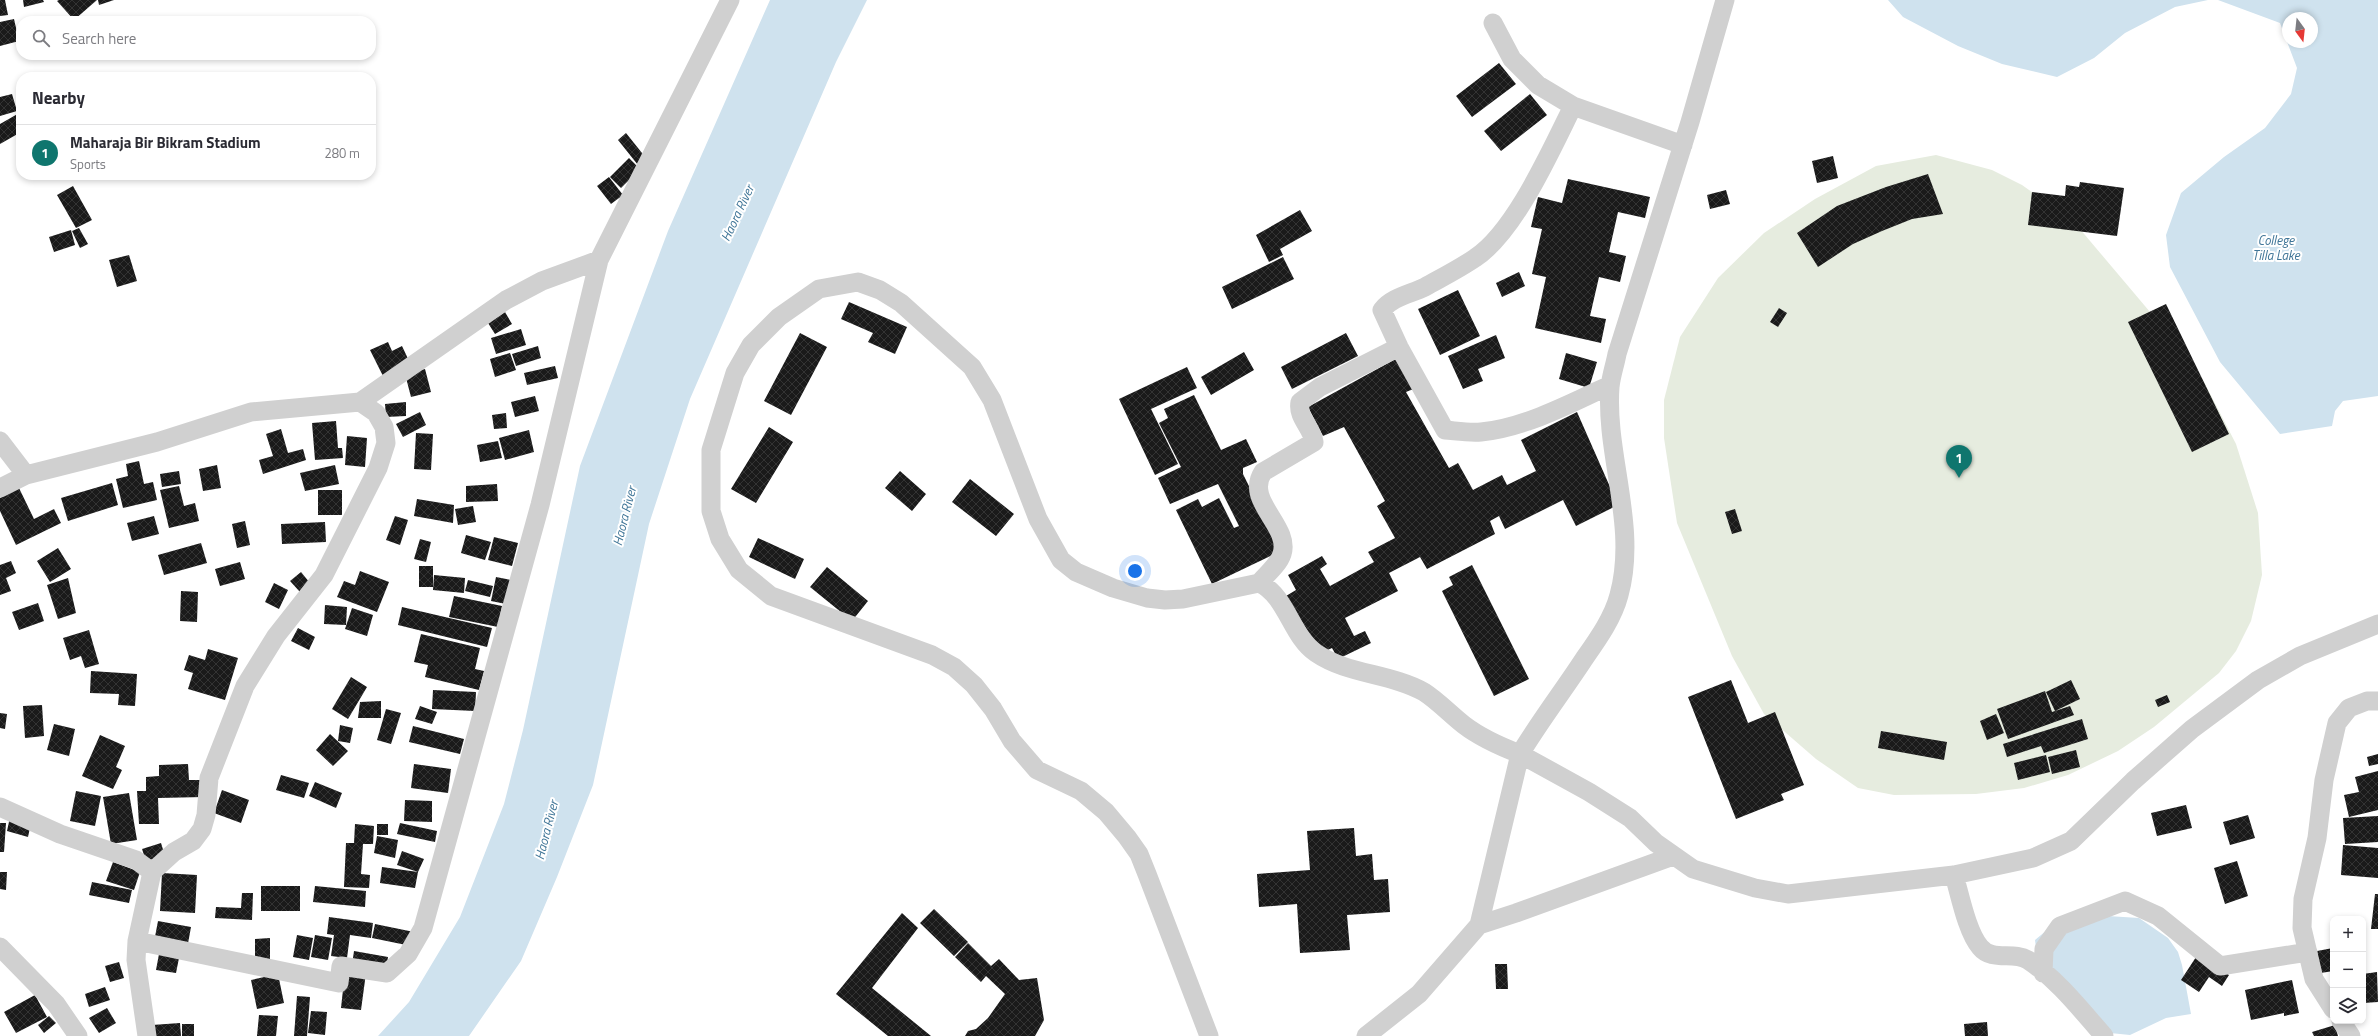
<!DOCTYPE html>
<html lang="en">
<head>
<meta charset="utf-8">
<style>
  :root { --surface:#fff; --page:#f7f7f7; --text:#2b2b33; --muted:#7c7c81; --line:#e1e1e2; --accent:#0f766e }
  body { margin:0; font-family:"Titillium Web",sans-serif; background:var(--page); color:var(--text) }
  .controls { position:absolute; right:12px; bottom:12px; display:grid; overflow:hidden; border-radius:8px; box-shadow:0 2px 6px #0003 }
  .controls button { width:36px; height:36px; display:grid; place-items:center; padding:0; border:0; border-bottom:1px solid var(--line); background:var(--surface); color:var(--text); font:20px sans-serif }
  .compass { position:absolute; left:2282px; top:12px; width:36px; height:36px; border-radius:50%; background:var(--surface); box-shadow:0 2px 6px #0003; rotate:165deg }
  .you { position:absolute; left:1135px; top:571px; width:14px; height:14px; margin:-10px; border:3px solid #fff; border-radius:50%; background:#1a73e8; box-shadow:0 0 0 6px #1a73e833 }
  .badge { display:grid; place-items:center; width:26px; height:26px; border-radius:50%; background:var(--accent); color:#fff; font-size:13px; font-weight:700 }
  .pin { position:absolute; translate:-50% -33px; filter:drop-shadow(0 1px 2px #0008) }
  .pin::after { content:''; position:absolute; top:21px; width:14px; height:12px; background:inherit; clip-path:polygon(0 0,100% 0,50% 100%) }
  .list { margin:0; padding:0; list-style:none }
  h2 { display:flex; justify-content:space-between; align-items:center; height:52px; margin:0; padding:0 16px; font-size:17px }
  h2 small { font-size:13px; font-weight:400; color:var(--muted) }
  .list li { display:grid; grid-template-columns:26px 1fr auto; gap:12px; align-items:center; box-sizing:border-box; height:56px; padding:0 16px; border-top:1px solid var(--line) }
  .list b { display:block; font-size:15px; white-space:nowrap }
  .list p { margin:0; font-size:13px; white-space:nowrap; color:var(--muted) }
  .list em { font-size:13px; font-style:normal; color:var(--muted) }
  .icon { flex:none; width:22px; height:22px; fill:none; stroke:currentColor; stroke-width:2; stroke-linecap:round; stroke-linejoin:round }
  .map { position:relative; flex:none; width:2378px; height:1036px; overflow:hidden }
  .search { position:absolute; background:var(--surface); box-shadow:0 2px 6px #0003; left:16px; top:16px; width:360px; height:44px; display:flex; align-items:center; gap:10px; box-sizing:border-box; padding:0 14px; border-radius:16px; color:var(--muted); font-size:15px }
  .panel { position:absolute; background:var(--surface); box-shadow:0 2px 6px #0003; left:16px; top:72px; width:360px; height:108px; border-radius:16px }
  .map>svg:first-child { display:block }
  .grass { fill:#e6ecdf }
  .water { fill:#cfe2ee; fill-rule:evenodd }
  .building { fill:url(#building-cross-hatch) }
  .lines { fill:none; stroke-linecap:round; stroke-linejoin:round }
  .minor { stroke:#d0d0d0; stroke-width:19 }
  .labels { text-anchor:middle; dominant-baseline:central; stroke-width:4; stroke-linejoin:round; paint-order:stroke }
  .water-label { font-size:13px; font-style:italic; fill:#3f7597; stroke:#fff }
</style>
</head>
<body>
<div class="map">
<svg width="2378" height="1036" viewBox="0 0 2378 1036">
  <defs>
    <pattern id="building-cross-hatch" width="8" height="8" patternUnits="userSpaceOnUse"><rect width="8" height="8" fill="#1a1a1a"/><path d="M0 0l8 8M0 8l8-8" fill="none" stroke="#333"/></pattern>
  </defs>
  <rect width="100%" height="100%" fill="#fff"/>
  <path class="grass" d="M1936,155l56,15 30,15 52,37 98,116 30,40 34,66 22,69 4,62 -11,46 -15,30 -17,22 -65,54 -36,24 -50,24 -44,13 -48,6 -82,1 -36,-7 -42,-29 -52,-45 -32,-58 -55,-133 -13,-85v-38l16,-63 38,-59 46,-45 51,-34 61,-33z"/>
  <path class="water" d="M770,0h97l-31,62 -146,337 -41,125 -56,261 -36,92 -36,84 -52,75h-91l31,-34 51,-85 44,-113 19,-74 57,-264 88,-235z
    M1888,0h320l-33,7 -50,26 -31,25 -37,19 -55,-13 -44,-18 -55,-29z
    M2218,0h160v396l-35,5 -8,10 -3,15 -52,8 -60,-72 -50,-95 -4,-32 15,-42 43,-36 41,-29 26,-34 6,-26 -17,-45zM2288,18h24v24h-24z
    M2092,915l47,3 29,20 10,14 4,13 9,49 -25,4 -36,17 -20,-2 -73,-78 -2,-15 18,-15z"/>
  <path class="building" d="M0,0h5l3,15 -8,1z
    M23,0h20l1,2 -20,5z
    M59,0h38l-23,20 -17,-19z
    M98,0h16l-15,5z
    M14,19l5,22 -19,5v-24z
    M208,55h14v2l-13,3z
    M1499,63l17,21 -44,33 -16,-21z
    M12,94l5,17 -17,5v-19z
    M1530,94l17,21 -46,36 -17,-20z
    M21,112v20l-21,12v-20z
    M626,133l20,25 -8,7 -20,-25z
    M1833,156l5,22 -21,5 -5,-22z
    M629,158l11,11 -19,19 -11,-11z
    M1928,174l15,40 -31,5 -30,12 -29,13 -35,23 -21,-34 40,-27 49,-19z
    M609,177l14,18 -12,9 -14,-18z
    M1568,179l82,18 -5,21 -27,-6 -9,40 17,4 -6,26 -21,-5 -9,39 16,3 -5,24 -66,-15 11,-51 -14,-3 10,-45 -11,-2 7,-30 24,6z
    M2080,182l44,6 -7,48 -89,-11 4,-33 33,4 1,-11 13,2z
    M73,186l19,34 -16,8 -19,-33z
    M1726,190l4,14 -20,5 -3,-14z
    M1300,210l12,21 -32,18 3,6 -14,7 -13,-27z
    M79,228l9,16 -8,4 -8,-17z
    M71,230l4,15 -21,7 -5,-15z
    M129,255l8,26 -20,6 -8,-27z
    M1283,257l11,22 -62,30 -10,-22z
    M1519,272l6,14 -23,11 -6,-14z
    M1458,290l22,46 -40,19 -22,-46z
    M849,302l58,25 -12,27 -27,-12 5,-9 -32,-14z
    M2166,304l63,130 -37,18 -64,-130z
    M1779,308l8,5 -9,14 -8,-5z
    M505,312l7,12 -17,10 -7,-11z
    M521,329l5,16 -30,9 -5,-16z
    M800,333l27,14 -36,68 -27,-14z
    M1346,333l12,23 -66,33 -11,-22z
    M1496,335l9,23 -27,11 5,12 -20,8 -15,-33z
    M388,342l4,9 10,-5 8,17 -27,13 -13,-26z
    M538,346l3,12 -25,8 -4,-12z
    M1244,352l10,18 -43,25 -10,-18z
    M510,353l6,17 -21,7 -5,-18z
    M1566,353l31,9 -8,26 -30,-9z
    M1401,356l15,32 -10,4 43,76 9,-5 15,27 29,-15 5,10 29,-14 -15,-31 56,-28 41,93 -42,21 -13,-26 -58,29 -6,-13 -9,5 5,13 -68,35 -7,-12 -31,16 9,18 -53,27 9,18 11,-5 6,12 -33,16 -6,-11 -11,5 -35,-57 10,-6 -8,-15 34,-19 5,8 -7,5 10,17 44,-24 -6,-10 27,-14 -18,-32 8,-5 -41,-74 -21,9 -15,-29z
    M555,366l3,12 -31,7 -3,-12z
    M1187,367l10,21 -46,21 27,55 -23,11 -36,-76z
    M425,369l6,23 -20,5 -6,-23z
    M1194,395l27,55 25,-11 11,23 -14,6v6l38,77 -69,33 -36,-74 22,-11 4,8 17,-9 15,30 5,-2 -21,-42 -48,20 -12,-26 23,-11 -22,-44 9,-5 -4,-9z
    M535,396l4,15 -24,6 -4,-15z
    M406,402v14l-20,1 -1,-13z
    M420,412l6,13 -23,12 -7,-13z
    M506,413l1,15 -13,1 -2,-14z
    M336,421l2,27h4l1,10 -28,2 -3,-37z
    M769,427l24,15 -37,61 -25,-14z
    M281,429l7,24 15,-4 3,11 -43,14 -4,-14 14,-4 -7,-22z
    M529,430l5,22 -29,8 -6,-22z
    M416,433l17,1 -2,36 -17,-1z
    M347,436l20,2 -2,29 -20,-2z
    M498,441l4,17 -22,4 -3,-17z
    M139,461l5,23 9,-2 4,18 -34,8 -7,-29 12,-3 -2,-12z
    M217,465l4,23 -18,3 -4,-22z
    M335,465l4,19 -34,7 -5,-18z
    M179,471l2,13 -19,3 -2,-13z
    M900,471l26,23 -14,17 -27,-23z
    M970,479l44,35 -18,22 -44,-34z
    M112,483l6,22 -50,16 -7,-23z
    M497,484l1,17 -32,1v-16z
    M179,486l5,20 11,-3 4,18 -30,7 -9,-38z
    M19,488l15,31 20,-10 7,14 -45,22 -16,-34v-13z
    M318,490h24v25h-24z
    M417,499l37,6 -1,18 -39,-7z
    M473,506l3,16 -18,3 -3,-16z
    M1735,509l7,22 -10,3 -7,-22z
    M154,516l5,18 -27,7 -5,-18z
    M395,516l13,4 -8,25 -14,-5z
    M245,521l5,24 -13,3 -5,-24z
    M325,522l1,20 -44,2 -1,-20z
    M466,535l25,7 -6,18 -24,-7z
    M494,537l24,6 -6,23 -24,-6z
    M758,538l46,21 -9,20 -46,-22z
    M420,539l11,3 -5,20 -12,-3z
    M201,543l6,20 -43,12 -6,-20z
    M58,548l13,21 -21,13 -13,-21z
    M11,561l5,12 -10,5 5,13 -11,4v-30z
    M240,562l5,17 -25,7 -5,-17z
    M1472,565l57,114 -35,17 -52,-105 11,-6 -4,-8z
    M419,566h14v21h-14z
    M827,567l41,34 -16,20 -42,-34z
    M360,571l29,11 -12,30 -40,-15 7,-16 11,4z
    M301,572l9,11 -10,9 -10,-11z
    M434,575l31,3 -1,15 -31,-3z
    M496,577l15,3 -5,24 -15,-3z
    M68,578l8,35 -18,6 -11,-34z
    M468,580l25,6 -3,11 -25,-6z
    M274,583l14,7 -9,19 -14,-7z
    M181,591l17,1 -1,30 -17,-1z
    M454,596l48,10 -4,21 -49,-10z
    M38,603l6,18 -25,9 -7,-18z
    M325,605l22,2 -1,18 -22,-1z
    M402,607l90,21 -5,19 -89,-22z
    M352,608l21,7 -6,21 -22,-7z
    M298,628l17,9 -6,13 -18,-9z
    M89,630l10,34 -14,4 -4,-12 -11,4 -7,-22z
    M421,634l59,14 -5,21 9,2 -5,19 -54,-13 3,-12 -14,-3z
    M208,649l30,9 -13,42 -37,-11 5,-16 -9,-3 5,-15 16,5z
    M91,671l46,3 -2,32 -17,-1 1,-11 -29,-1z
    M351,677l16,10 -19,32 -16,-10z
    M1731,680l17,43 27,-11 29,73 -23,9 3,6 -48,19 -48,-122z
    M2071,680l9,19 -25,12 -9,-19z
    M433,690l43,2 -1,19 -43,-2z
    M2045,691l7,21 18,-6 4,9 -66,24 -11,-30z
    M2167,695l3,7 -12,5 -3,-7z
    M381,701v17h-23l2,-16z
    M42,705l2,31 -19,2 -2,-32z
    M420,706l17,6 -5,12 -17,-5z
    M386,709l15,4 -10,31 -14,-4z
    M0,713l7,1 -2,15 -5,-1z
    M1996,714l8,19 -17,7 -7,-19z
    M2082,719l6,20 -44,14 -3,-7 -34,11 -4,-13z
    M54,724l21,5 -6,27 -22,-6z
    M340,725l13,3 -3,15 -12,-2z
    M413,726l51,13 -4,15 -51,-12z
    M1881,731l66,11 -3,18 -66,-12z
    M330,734l18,17 -15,15 -17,-16z
    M100,735l25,11 -9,21 6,3 -9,19 -31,-13z
    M2076,750l4,17 -28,7 -4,-17z
    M2378,754v10l-9,2 -2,-9z
    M2046,755l4,17 -32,8 -4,-17z
    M188,764l1,16h16l-1,17 -46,1 1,26h-20l-2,-33h9v-14l13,-1v-11z
    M414,764l37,5 -3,24 -37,-5z
    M2378,771v39l-29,7 -5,-22 15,-3 -4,-15z
    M281,775l28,8 -5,15 -28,-8z
    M315,782l27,11 -6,15 -27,-12z
    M222,790l27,10 -8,23 -27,-10z
    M76,791l25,5 -6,30 -25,-5z
    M129,793l8,47 -26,4 -8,-47z
    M405,800l27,1v21l-28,-1z
    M2186,805l6,23 -35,8 -6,-23z
    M2248,815l7,23 -25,7 -7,-23z
    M2378,816v26l-33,2 -2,-26z
    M10,817l21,6 -3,14 -21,-6z
    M0,823h6l-2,29h-4z
    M400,823l37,8 -2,11 -38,-8z
    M355,824l19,2 -1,18h-10l-2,30 9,1 -1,13 -25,-1 2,-44h8z
    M377,824h11v11h-11z
    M1354,828l2,28 16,-2 2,26 14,-1 2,33 -43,3 3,35 -50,3 -3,-49 -38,3 -2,-33 53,-4 -3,-39z
    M377,836l21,4 -3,18 -21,-5z
    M161,843l4,13 -19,5 -4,-12z
    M2343,845l35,3v30l-37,-3z
    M402,851l22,8 -6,13 -3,16 -35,-5 2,-16 36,5 -21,-7z
    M2237,861l11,35 -23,8 -11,-36z
    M113,862l27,10 -6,18 -28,-9z
    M0,872h7l-1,18 -6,-1z
    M162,873l35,2 -2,38 -35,-2z
    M92,882l40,8 -3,13 -40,-8z
    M261,886h39v25h-39z
    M315,886l51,5 -1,16 -52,-5z
    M242,893h11l-1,27 -37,-2 1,-11 25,1z
    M2375,894h3v35h-7z
    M934,909l34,33 -14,14 -34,-33z
    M902,913l16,15 -46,60 59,48h-43l-52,-42z
    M329,917l44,6 -2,15 -21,-3 -3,23 -16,-2 3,-21 -7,-1z
    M158,921l33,6 -4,22 -33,-7z
    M375,924l39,8 -3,14 -39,-8z
    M297,935l16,3 -4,22 -16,-3z
    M315,935l17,3 -4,22 -17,-3z
    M270,938v22h-15v-21z
    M968,943l23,23 8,-7 20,21 18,-2 7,42 -9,16h-70l3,-5 8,-2 12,-11 17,-24 -19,-18 -5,6 -26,-25z
    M2333,948v23l-12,2 -4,-22z
    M354,951l34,6 -2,13 -34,-5z
    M159,954l20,4 -3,15 -20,-3z
    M2198,954l31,21 -7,11 -13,-9 -10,15 -18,-12z
    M119,962l5,16 -14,4 -5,-16z
    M1495,964h12l1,25h-12z
    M345,971l21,2 -5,37 -20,-2z
    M2377,972l1,30 -15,1v-29z
    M278,974l6,29 -27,6 -6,-29z
    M2292,980l7,33 -15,3v-3l-33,7 -6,-30z
    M105,987l5,13 -21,7 -4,-13z
    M35,995l12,22 -31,16 -12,-21z
    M297,996l13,1 -3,39h-13z
    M107,1008l9,15 -17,10 -10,-15z
    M311,1011l16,1 -2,23 -17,-2z
    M259,1015l19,1 -2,20h-19z
    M49,1016l7,7 -12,10 -6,-8z
    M1987,1022l1,14h-23l-1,-12z
    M180,1023l1,13h-29v-11z
    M182,1024h12v12h-12z
    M2335,1025l3,11h-24l-2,-4z"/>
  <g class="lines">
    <path class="minor" d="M1725,0l-35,122 -73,232c-2,11 -6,22 -7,33 -5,68 28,139 9,208 -6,23 -21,44 -35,64 -21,32 -44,62 -64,95l69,38 41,26 26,25 37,26 62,19 33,6 166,-19 79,-17 38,-17 62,-60 59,-52 66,-49 42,-24 78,-32
      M1493,23l19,36 26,26 35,21
      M1610,385c-38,18 -86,43 -129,47 -12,1 -24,-1 -36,-2l-46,-83 -17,-37c10,-13 29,-16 43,-23 16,-9 34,-18 50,-29 40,-26 76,-108 98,-152l110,39
      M0,441l26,34
      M0,488l26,-13 131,-33 94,-30 109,-10 146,-102 36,-19 57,-21
      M1259,583c7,-8 20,-19 23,-29 9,-28 -38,-53 -19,-82l51,-30c-2,-15 -17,-24 -14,-40l20,-15 79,-40
      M0,807l60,27 76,26 16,12
      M1954,875c6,20 13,57 26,72 12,15 33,4 48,13 30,20 53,50 76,76
      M1479,925l37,-12 157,-57
      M137,941l202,42 2,-17 46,7 21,-19 15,-26 117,-423 59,-245 131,-260
      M0,947l56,57 22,32
      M2043,973l1,-24 16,-23 65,-25 33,15 62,50 88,-14
      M2333,1009l-19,-30 -12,-51 1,-29 14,-61 7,-58 13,-57 12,-15 18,-7h11
      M2341,1021l10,15
      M147,1036l-11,-76 1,-19 15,-69 22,-20 19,-11 9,-12 4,-14 3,-37 36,-92 31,-50 48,-61 54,-107 8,-25 -2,-16 -8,-14 -16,-11
      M1209,1036l-62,-162 -8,-20 -12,-17 -21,-25 -25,-21 -44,-21 -25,-29 -19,-32 -19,-24 -20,-18 -22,-12 -161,-59 -32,-26 -19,-31 -9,-28v-61l24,-77 16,-28 28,-28 40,-28 39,-7 22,8 21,13 71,64 20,33 46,119 23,41 15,12 37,16 34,10 18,2 18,-1 76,-16c28,13 32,53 57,70 32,22 74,20 108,39 14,9 26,22 40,33 17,13 35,21 56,29l-41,171 -60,69 -53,42"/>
  </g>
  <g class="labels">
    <g class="water-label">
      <text transform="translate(737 213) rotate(-65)">Haora River</text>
      <text x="2276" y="240">College<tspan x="2276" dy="15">Tilla Lake</tspan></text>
      <text transform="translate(624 516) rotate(-76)">Haora River</text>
      <text transform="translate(546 830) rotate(-76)">Haora River</text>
    </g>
  </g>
</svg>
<div class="controls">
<button>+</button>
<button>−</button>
<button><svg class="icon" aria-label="layers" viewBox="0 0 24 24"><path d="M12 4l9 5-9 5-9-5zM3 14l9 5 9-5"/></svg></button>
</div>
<svg class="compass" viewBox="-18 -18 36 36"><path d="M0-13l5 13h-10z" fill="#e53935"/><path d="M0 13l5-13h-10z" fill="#7c7c81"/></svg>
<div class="you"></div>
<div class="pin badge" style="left:1959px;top:478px">1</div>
<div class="search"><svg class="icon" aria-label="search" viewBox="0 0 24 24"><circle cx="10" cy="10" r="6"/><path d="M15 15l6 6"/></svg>Search here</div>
<section class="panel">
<h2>Nearby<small></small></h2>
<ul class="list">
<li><span class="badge">1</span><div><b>Maharaja Bir Bikram Stadium</b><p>Sports</p></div><em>280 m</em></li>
</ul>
</section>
</div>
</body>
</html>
